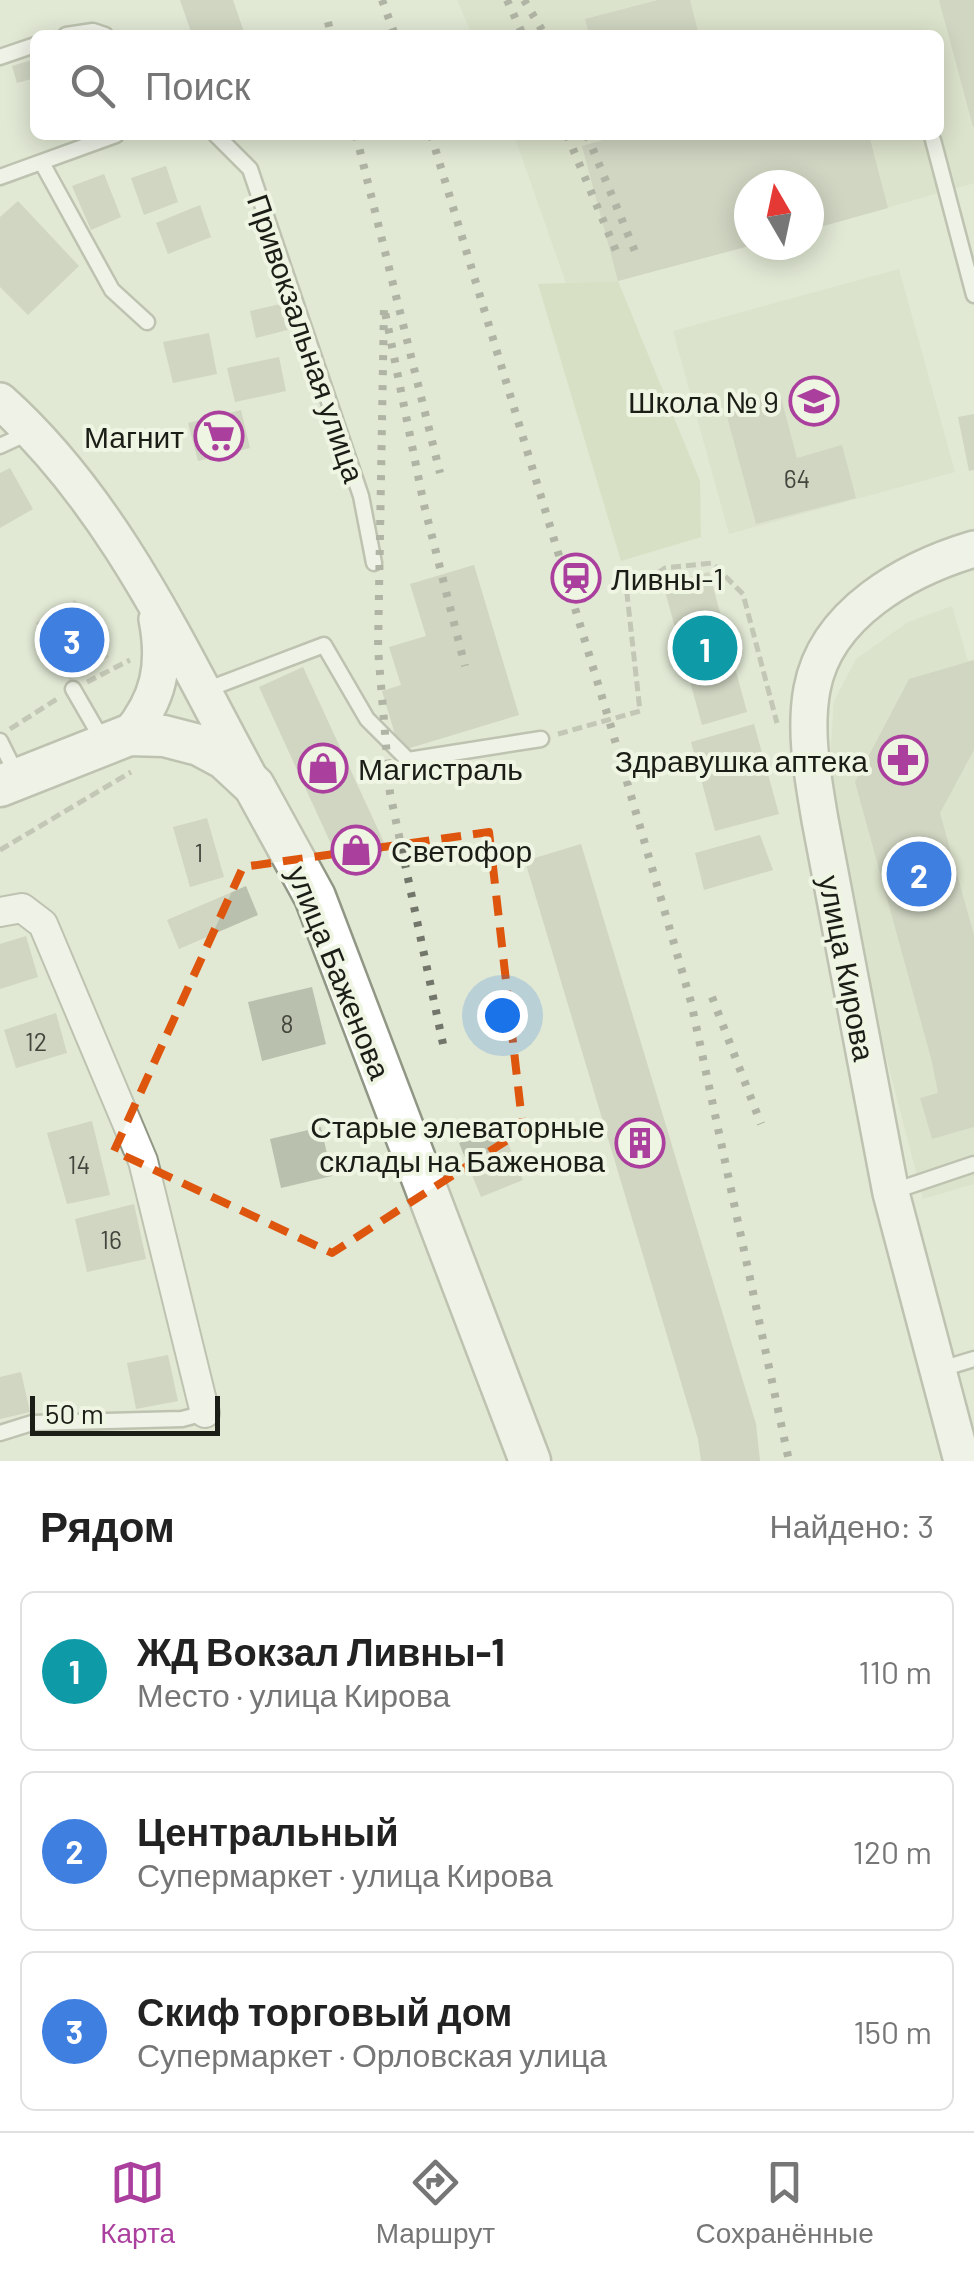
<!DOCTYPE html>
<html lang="ru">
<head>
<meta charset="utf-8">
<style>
  :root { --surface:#fff; --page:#f6f6f6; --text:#222; --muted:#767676; --line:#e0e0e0; --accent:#ab3f9e }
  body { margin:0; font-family:Barlow,sans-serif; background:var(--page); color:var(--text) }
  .compass { position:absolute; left:734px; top:170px; width:90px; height:90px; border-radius:50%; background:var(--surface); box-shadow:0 5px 25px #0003; rotate:351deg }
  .scale { position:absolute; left:30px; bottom:25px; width:190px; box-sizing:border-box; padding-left:10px; border:5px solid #1b1d17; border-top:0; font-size:28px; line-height:35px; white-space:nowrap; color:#1b1d17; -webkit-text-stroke:8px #eef5e2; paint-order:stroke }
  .you { position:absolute; left:502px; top:1015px; width:35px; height:35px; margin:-25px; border:8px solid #fff; border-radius:50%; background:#1a73e8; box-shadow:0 0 0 15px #1a73e833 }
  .badge { display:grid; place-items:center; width:65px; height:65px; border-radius:50%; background:var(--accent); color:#fff; font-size:32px; font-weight:700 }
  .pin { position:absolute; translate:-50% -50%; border:5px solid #fff; box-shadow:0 2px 10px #0006 }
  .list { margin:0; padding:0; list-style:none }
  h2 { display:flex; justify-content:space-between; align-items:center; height:130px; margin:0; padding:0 40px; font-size:42px }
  h2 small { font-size:32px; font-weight:400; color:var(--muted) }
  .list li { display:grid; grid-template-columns:65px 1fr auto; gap:30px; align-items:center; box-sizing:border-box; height:160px; margin:0 20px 20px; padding:0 20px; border:2px solid var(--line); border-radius:15px }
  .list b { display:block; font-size:38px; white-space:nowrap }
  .list p { margin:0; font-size:32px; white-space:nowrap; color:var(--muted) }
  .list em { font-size:32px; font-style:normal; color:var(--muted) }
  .icon { flex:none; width:55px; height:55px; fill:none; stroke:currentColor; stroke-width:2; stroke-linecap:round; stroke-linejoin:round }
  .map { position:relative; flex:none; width:974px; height:1461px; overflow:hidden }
  .search { position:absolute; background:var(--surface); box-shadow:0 5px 25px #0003; left:30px; right:30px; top:30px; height:110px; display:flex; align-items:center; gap:25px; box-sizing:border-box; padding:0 35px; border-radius:15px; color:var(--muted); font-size:38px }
  .sheet { height:670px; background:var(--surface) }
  nav { display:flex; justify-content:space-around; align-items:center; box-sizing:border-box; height:140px; border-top:2px solid var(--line); background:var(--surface); font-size:28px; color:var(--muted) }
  nav a { display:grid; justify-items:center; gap:5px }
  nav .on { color:var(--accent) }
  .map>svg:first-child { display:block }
  .built { fill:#d5dec4 }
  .green { fill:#cbd8b3 }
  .building { fill:#bac0ae }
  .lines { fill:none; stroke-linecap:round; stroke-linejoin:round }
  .service-casing { stroke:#909785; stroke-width:19 }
  .minor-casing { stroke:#909785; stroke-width:32 }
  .tertiary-casing { stroke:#909785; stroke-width:40 }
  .secondary-casing { stroke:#909785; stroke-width:45 }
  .path { stroke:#9da293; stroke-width:5; stroke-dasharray:10 5; stroke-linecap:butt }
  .service { stroke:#fff; stroke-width:14 }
  .minor { stroke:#fff; stroke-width:28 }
  .tertiary { stroke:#fff; stroke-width:35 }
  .secondary { stroke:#fff; stroke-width:40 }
  .rail { stroke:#72766a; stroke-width:8; stroke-dasharray:5 10; stroke-linecap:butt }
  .marked { fill:none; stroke:#de560d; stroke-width:8; stroke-dasharray:20 12; stroke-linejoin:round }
  .labels { text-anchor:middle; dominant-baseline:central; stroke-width:8; stroke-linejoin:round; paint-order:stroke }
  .number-label { font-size:25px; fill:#43463d }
  .street-label { font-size:30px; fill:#1b1d17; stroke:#eef5e2 }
  .poi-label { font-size:30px; fill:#1b1d17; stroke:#eef5e2; text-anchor:end }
</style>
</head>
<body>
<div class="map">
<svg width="974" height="1461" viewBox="0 0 974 1461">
  <rect width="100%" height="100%" fill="#e1e8d4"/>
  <path class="built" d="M457,0h517v183l-165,47v-45h-60v60h3l-134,36 -52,2 -52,-148h425v-100h-467z
    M899,269l56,203 -226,62 -56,-203z
    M952,606l16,55 6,-1v524l-51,15 -63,-243 -31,-183 5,-72 22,-42 52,-37z"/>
  <path class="green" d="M618,281l82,200 1,56 -80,24 -83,-277z"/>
  <path class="building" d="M180,0h53l12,35h-53z
    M658,0h32l9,35h-110l-4,-16z
    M939,0h35v126l-1,1z
    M35,59v19l-18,5 -5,-17z
    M621,135h248l19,73 -79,22v-45h-60v61l-131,35 -36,-135z
    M166,166l12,36 -34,13 -13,-37z
    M104,174l17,43 -30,13 -19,-44z
    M18,201l61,65 -51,49 -28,-28v-70z
    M200,205l11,32 -43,17 -12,-31z
    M285,303l6,26 -35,9 -6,-27z
    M209,333l8,41 -44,9 -10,-41z
    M279,357l7,34 -51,11 -8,-34z
    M780,394l17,64 45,-13 14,53 -100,26 -31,-115z
    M241,410l9,38 -52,13 -10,-38z
    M974,414v56l-5,1 -11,-54z
    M10,468l23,41 -33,19v-55z
    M474,565l45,150 -119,36 -18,-60 19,-6 -12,-38 37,-11 -16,-52z
    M709,572l38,140 -45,13 -39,-141z
    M75,600l34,57 -39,23 -34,-57z
    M974,660v90l-34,63 34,122v192l-42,12 -12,-41 18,-5 -6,-31 -77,-280 54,-103z
    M303,667l84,182 -44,21 -84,-183z
    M754,724l25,90 -64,17 -24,-89z
    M207,818l17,59 -34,10 -17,-60z
    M760,835l13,35 -69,20 -9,-37z
    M581,844l175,580 4,37h-59l-3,-22 -173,-578z
    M246,886l12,29 -79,34 -12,-29z
    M26,936l12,41 -38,12v-45z
    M312,987l14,57 -64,17 -14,-59z
    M56,1013l11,40 -51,15 -12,-38z
    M92,1121l18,74 -43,9 -20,-71z
    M501,1126l22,54 -42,17 -22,-54z
    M321,1127l11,49 -51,12 -11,-49z
    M134,1204l12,55 -59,13 -12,-53z
    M168,1355l10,46 -42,8 -9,-46z
    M21,1372l9,40 -30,7v-42z"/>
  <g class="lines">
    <g class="service-casing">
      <path id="service" d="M66,35l27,-4 12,4
        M0,57l35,-12
        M216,135l34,34 111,327 13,67
        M933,140l41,155
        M42,163l70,127 35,32
        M0,177l116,-42
        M0,446l28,-13
        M73,689l30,52
        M203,691l121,-46 43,74 41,41 133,-21
        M0,741l18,36
        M891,1192l83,-28
        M938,1370l36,-11
        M0,1433l32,-10 150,-4 23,-6"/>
    </g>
    <g class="minor-casing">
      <path id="minor" d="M0,912l22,-4 21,16 100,237 62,252"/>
    </g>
    <g class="tertiary-casing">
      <path id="tertiary" d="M0,401c113,101 178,245 249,376
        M129,735c30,-36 37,-70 28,-116
        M962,1461l-71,-268 -71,-373c-7,-42 -16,-88 -8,-131 14,-76 95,-120 162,-140"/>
    </g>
    <g class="secondary-casing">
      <path id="secondary" d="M0,786l129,-51 35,1 35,9 26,14 29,27 61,111 215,564"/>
    </g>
    <path class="path" d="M87,682l43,-22
      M10,729l50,-32
      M558,734l82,-23 -13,-117 38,-26 47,-5 31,31 34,129
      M0,850l131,-78"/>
    <use href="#service" class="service"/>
    <use href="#minor" class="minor"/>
    <use href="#tertiary" class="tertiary"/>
    <use href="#secondary" class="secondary"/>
    <path class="rail" d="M382,0l13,35
      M507,0l16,35
      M524,0l21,35
      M328,22l3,13
      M356,135l84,338
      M431,135l178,585 82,282 98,459
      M567,135l52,123
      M587,135l49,119
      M712,997l49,127
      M443,1044l-53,-251 -12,-144 6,-342 40,198 41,161"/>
  </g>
  <path d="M0 0H974V1461H0ZM489,832l34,298 -191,123 -218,-102 129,-284z" fill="#e1e8d4" fill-opacity=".55" fill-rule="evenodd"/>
  <path class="marked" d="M489,832l34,298 -191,123 -218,-102 129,-284z"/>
  <defs>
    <g id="school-ring" transform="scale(2.5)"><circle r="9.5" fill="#eef5e2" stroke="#ab3f9e" stroke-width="1.5"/><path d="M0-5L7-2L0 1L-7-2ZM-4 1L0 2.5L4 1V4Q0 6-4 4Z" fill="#ab3f9e"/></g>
    <g id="supermarket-ring" transform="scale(2.5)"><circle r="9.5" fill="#eef5e2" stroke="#ab3f9e" stroke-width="1.5"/><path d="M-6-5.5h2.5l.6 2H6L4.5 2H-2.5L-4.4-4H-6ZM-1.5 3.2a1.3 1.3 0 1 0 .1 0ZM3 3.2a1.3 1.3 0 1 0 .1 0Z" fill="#ab3f9e"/></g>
    <g id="station-ring" transform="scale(2.5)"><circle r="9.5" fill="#eef5e2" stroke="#ab3f9e" stroke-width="1.5"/><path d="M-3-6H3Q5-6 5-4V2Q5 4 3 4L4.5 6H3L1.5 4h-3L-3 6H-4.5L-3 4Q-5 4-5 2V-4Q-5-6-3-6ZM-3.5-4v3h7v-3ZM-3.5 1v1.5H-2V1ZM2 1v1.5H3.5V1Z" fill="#ab3f9e"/></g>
    <g id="pharmacy-ring" transform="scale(2.5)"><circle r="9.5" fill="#eef5e2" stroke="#ab3f9e" stroke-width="1.5"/><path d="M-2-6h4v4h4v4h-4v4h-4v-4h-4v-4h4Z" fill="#ab3f9e"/></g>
    <g id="shop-ring" transform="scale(2.5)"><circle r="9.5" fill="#eef5e2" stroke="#ab3f9e" stroke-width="1.5"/><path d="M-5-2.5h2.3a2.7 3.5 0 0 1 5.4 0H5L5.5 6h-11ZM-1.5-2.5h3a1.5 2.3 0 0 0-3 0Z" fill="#ab3f9e"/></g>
    <g id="building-ring" transform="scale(2.5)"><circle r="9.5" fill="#eef5e2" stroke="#ab3f9e" stroke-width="1.5"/><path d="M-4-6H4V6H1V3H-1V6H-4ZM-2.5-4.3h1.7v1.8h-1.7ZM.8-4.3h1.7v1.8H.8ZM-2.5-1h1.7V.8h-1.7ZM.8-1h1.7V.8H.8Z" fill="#ab3f9e"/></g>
  </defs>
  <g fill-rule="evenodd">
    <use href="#school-ring" x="814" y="401"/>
    <use href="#supermarket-ring" x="219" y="436"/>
    <use href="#station-ring" x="576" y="578"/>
    <use href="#pharmacy-ring" x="903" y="760"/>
    <use href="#shop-ring" x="323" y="768"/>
    <use href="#shop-ring" x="356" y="850"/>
    <use href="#building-ring" x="640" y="1143"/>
  </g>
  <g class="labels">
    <g class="number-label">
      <text x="797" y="478">64</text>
      <text x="199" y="852">1</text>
      <text x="287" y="1023">8</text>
      <text x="36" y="1041">12</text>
      <text x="79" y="1164">14</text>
      <text x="111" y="1239">16</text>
    </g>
    <g class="street-label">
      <text transform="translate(307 338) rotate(71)">Привокзальная улица</text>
      <text transform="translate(848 968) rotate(79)">улица Кирова</text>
      <text transform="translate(340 972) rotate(68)">улица Баженова</text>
    </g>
    <g class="poi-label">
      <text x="779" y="401">Школа № 9</text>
      <text x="184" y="436">Магнит</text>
      <text x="611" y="578" text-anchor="start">Ливны-1</text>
      <text x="868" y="760">Здравушка аптека</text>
      <text x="358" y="768" text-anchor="start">Магистраль</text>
      <text x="391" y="850" text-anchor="start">Светофор</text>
      <text x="605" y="1126">Старые элеваторные<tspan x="605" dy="34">склады на Баженова</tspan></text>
    </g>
  </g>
</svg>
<svg class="compass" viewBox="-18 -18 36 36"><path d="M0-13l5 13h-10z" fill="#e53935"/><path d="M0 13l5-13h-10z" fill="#767676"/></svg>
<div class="scale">50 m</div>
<div class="you"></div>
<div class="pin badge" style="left:705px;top:648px;background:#0f9aa8">1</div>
<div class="pin badge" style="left:919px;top:874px;background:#3f7fe0">2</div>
<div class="pin badge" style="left:72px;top:640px;background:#3f7fe0">3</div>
<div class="search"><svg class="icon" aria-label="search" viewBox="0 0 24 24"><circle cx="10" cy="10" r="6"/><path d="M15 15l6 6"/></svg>Поиск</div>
</div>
<section class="sheet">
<h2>Рядом<small>Найдено: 3</small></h2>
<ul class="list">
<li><span class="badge" style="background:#0f9aa8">1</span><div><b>ЖД Вокзал Ливны-1</b><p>Место · улица Кирова</p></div><em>110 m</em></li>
<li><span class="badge" style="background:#3f7fe0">2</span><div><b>Центральный</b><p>Супермаркет · улица Кирова</p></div><em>120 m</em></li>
<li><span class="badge" style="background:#3f7fe0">3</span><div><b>Скиф торговый дом</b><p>Супермаркет · Орловская улица</p></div><em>150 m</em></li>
</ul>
</section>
<nav>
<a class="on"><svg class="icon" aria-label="map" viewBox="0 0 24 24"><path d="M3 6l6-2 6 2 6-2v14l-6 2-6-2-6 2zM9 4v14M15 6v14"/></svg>Карта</a>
<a><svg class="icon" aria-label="directions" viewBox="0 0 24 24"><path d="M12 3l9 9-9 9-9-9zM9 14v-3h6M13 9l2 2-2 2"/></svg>Маршрут</a>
<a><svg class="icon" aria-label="saved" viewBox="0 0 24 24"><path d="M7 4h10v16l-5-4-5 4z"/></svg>Сохранённые</a>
</nav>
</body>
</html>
